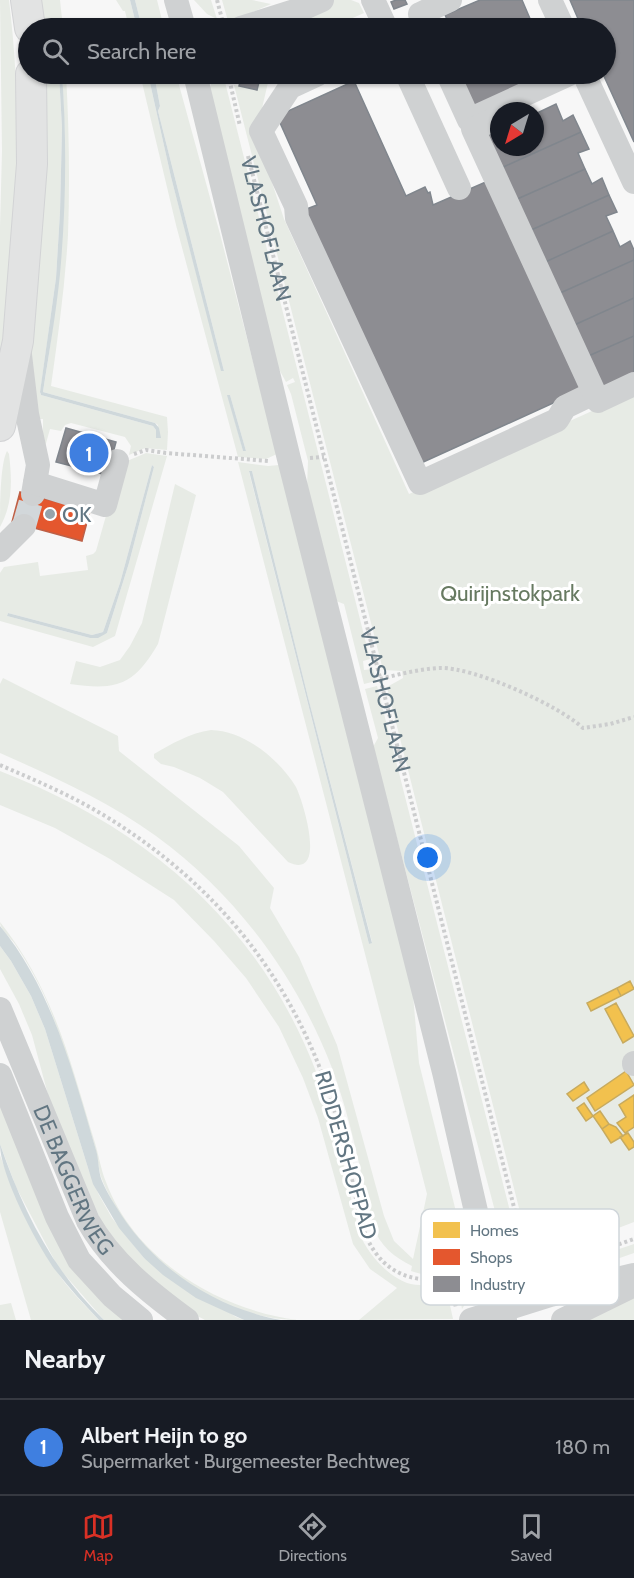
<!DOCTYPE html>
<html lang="en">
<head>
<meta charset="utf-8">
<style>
  :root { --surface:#171b24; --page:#242831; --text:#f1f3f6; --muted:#9ea1a6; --line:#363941; --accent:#d93025 }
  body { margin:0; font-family:Cabin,sans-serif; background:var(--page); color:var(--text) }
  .compass { position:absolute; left:490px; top:102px; width:54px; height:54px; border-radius:50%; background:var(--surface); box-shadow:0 2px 4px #0004; rotate:218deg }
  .you { position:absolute; left:428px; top:858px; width:21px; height:21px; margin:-15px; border:4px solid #fff; border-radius:50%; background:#1a73e8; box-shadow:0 0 0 9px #1a73e833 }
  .badge { display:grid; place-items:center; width:39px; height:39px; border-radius:50%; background:var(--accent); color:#fff; font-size:20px; font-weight:700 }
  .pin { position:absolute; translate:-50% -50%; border:3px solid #fff; box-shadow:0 2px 6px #0006 }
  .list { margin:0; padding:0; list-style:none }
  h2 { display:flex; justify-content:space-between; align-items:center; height:78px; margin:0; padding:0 24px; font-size:26px }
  h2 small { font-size:20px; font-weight:400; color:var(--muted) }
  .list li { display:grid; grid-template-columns:39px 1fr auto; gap:18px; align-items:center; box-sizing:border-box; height:96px; padding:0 24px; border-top:2px solid var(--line) }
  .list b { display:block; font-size:22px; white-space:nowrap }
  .list p { margin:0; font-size:20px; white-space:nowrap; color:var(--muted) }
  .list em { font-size:20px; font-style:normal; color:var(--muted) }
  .icon { flex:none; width:33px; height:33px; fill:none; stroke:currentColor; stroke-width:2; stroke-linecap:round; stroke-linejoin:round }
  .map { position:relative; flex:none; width:634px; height:1320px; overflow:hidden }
  .search { position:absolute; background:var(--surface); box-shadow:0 2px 4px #0004; left:18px; right:18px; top:18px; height:66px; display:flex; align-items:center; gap:15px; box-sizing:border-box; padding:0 21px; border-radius:33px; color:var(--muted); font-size:22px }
  .sheet { height:174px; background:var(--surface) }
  nav { display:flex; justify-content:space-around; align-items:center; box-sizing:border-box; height:84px; border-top:2px solid var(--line); background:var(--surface); font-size:16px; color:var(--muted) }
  nav a { display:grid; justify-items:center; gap:3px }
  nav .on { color:var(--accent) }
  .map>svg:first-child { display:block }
  .green { fill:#e7ebe5; fill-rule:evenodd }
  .water { fill:#cfd8db }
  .homes { fill:#f2c14e; stroke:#c7aa5e; stroke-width:1.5 }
  .shops { fill:#e4572e; stroke:#bd6047; stroke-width:1.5 }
  .industry { fill:#8d8d92; stroke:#80868d; stroke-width:1.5 }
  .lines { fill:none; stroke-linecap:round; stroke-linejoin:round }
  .minor-tunnel { stroke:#d2d7da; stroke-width:24; stroke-dasharray:24 12; stroke-linecap:butt }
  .major-casing { stroke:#d2d3d5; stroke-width:32 }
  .path { stroke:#cccdce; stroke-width:4; stroke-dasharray:3 3; stroke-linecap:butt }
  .minor { stroke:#cfd1d2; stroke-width:24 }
  .major { stroke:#e2e3e3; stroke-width:30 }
  .poi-dot { fill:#96a3ab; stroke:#fff; stroke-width:2 }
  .labels { text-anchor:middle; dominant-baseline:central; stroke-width:6; stroke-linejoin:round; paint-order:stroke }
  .street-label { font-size:22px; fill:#627682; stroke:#fff }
  .poi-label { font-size:22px; fill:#627682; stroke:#fff; text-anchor:start }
  .park-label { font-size:22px; fill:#677a61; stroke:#fff }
  .key { fill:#fff; stroke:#d0d6da; stroke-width:1.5 }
  .key-label { font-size:16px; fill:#627682 }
</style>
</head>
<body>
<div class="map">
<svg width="634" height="1320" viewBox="0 0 634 1320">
  <rect width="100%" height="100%" fill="#f7f7f7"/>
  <path class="green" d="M0,0h9c10,83 11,167 5,251 -2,39 -9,79 -14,118v-142l2,-76z
    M30,0h30l3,28h-29z
    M116,0h14l7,28h-8l-4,-17h-2z
    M135,0h22l7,28h-22z
    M194,0h17l6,19 -10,-5z
    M222,0h30l19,4 -32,14 -11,3z
    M332,0h19l8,3 5,10 -34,15h-62z
    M37,74h22l3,54 -2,84 -4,66 -16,115 1,2 112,31 3,4 2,-5 -3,-2 -112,-31c18,-107 26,-210 19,-318h4c3,53 4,107 2,161 -3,51 -10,101 -17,151l116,31 1,15 -1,18 -22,-2 -16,7 2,-9 -6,-9 -54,-14 -6,2 -4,6 -11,-2 -7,25v-35h-6l-13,-73z
    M140,74h8l23,103 51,194h2l-66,-260 2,-5 -6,-32h22l44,160 57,220 -11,5 -28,-2 -62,-232zM228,395h2l16,56h-3z
    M213,74h10l147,585 -7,2 1,9 9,-1 3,12 -12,3 -20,-80 -8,-3 -29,-114 1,-26 -17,-67 -4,-9 8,-3 -2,-4 -7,4 -11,-20 -65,-274z
    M261,74h9l-14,60 28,85 125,275 225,-102v830l-68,26h-17l-7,-6 -9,3 -11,-25 -135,-533 16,-9 -1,-7 -19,-1 -149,-585 23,5z
    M7,451l2,3c3,25 4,50 -9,73 0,-18 0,-63 7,-76z
    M146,453l21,3 -52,180 -22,11 -93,-26v-48l4,-6 34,-5 2,14 48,-6 -2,-14 7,-2 3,-3 19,-67 12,-23zM152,465l2,2 -25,96 -22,70 -17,5 -83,-22 1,-3 84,22 11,-3 17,-49z
    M238,462l30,4 11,-1 134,530 6,68 51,205c-19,7 -36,10 -56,4l-3,-1 1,-5c-18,-9 -32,-20 -39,-40 -12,-53 -22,-107 -41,-158 -35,-91 -97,-175 -176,-232 -48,-35 -102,-59 -156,-83v-69l3,-6 115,58 1,15 120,95 35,42 -4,20 29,49 38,88 47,171 10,25 19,18 14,-65zM252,471l56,226 64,245 -3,2 -120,-472z
    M175,484l21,11 -38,149c-24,41 -41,47 -88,40l6,-23 24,6 20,-7 10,-14 12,-23z
    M377,686l137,541 6,12 -10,3 2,9 -6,2 -133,-506 5,-9 -13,-49z
    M211,730c34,1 68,29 85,57 7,14 32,94 -8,75l-65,-70 -23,-14 -26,-11 -13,-3 -7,-6v-4c17,-10 36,-21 57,-24z
    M0,771c147,57 260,153 317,303 20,51 29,105 42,158 8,21 27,43 48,51 10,3 25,2 37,5l3,4 6,27 -94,1 38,-32 -27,-19 -17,-25 -35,-126 -15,-40 -24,-51 -33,-49 -32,-37 -40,-41 -64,-41 -55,-31 -55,-23z
    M0,922c54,68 70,139 95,221 4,13 6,27 11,39 29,78 113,128 192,138 -82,0 -164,-65 -195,-138 -5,-11 -5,-24 -8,-35 -14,-45 -27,-91 -44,-135 -9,-24 -22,-47 -36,-68 -5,-7 -15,-14 -15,-22z
    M0,946l11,15 20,35 14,33 44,142 10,24 13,23 32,40 92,59 8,3h-39l-17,-9 -75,-66 -55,-113 -26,-97 -13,-31 -19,-35z
    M0,1091l34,96 96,133h-26l-46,-53 -42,-80 -16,-43z
    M0,1155c14,39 31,78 54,112 12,20 29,36 45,53h-68l-31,-108z
    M634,1244v9l-77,27 -3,-14 12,1z
    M472,1278l-1,17 -9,14 -4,-23 3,-4z
    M634,1292v28h-60z
    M11,1303l5,17h-16v-15z"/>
  <path class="water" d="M130,0h5l7,28h-5z
    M59,74h3c5,66 4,134 -2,200 -4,40 -11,79 -17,118l112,31 4,5 2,10h-5v-8l-3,-4 -112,-31 -1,-3 16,-114 4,-66 2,-84z
    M148,74h6l6,32 -2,5 66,260h-3l-50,-194z
    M227,395h3l16,56h-3z
    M152,465l2,2 -25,96 -22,70 -9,5h-8l-83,-22 1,-3 84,22 11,-3 17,-49z
    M249,471h3l56,226 64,246 -3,1z
    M0,926c52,63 73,146 96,224 3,10 2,21 6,31 5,12 13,24 20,35 37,55 94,92 159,104h-37l-48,-22 -33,-23 -19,-17 -25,-30 -26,-44 -48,-155 -14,-33 -20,-35 -11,-15z
    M0,1144c23,67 53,127 104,176h-5c-15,-16 -30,-32 -43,-49 -19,-26 -56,-96 -56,-127z"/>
  <path class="homes" d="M630,981l4,8 -13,7 -4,-8z
    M617,988l4,8 -30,15 -4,-8z
    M616,1003l18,33 -11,7 -18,-34z
    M626,1071l8,14 -39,26 -8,-13z
    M584,1082l5,8 -16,11 -6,-7z
    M634,1095v32l-9,6 -8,-10 9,-6 -7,-12z
    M584,1103l9,13 -7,5 -9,-13z
    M600,1111l9,13 -7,5 -9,-13z
    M609,1124l7,3 7,9 -12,7 -9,-14z
    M628,1133l6,9v5l-5,3 -9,-13z"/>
  <path class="shops" d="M20,492l70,19 -8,30 -70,-19z"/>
  <path class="industry" d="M396,0h9l2,4 -13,5 -3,-7z
    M480,0h42l12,28h-83l-6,-13z
    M570,0h64v142l-31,-68h3v-46h-24z
    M242,74h19l-4,16 -18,-4z
    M458,74h81l1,3 -67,30z
    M354,81l52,115 19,-9 3,6 2,-1 3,13 55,-24 94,209 -163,74 -115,-254 13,-5 -40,-89z
    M556,104l7,17 10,-6 8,17 -80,36 -15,-32 13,-6v17h36v-33z
    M581,132l8,17 -11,4 7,16 -70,31 -14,-32z
    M585,169l7,15 10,-6 7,17 -80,36 -14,-31z
    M609,195l8,17 -11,4 7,15 -70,32 -14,-32z
    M613,231l7,16 10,-6 4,9v10l-76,34 -15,-31z
    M634,260v38l-62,28 -14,-32z
    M634,298v38l-48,21 -14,-31z
    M634,336v39l-33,15 -15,-33z
    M66,428l50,14 -9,33 -51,-13z"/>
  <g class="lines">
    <path class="minor-tunnel" d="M24,526l9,-32"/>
    <g class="major-casing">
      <path id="major" d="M26,0l4,28
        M0,426l18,-85 14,-177 -1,-90"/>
    </g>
    <g class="path">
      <path d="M217,0l5,19"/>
      <path d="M228,74l12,52"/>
      <path id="s1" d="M248,156l271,1071 26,49"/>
      <path d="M134,454l12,-4 20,3 103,8"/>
      <path d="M310,458l14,-1"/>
      <path d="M380,679c20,-5 39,-10 60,-11 34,-1 118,37 143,60l27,-4 24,-7"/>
      <path d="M0,765c37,16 75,32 110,54 107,67 180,157 220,277 9,29 16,58 23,88 5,23 8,49 22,68 22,32 62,32 95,22"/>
      <path d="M509,1262l28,-5 10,5 27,-2 60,-21"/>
      <path d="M450,1280l6,28"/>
    </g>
    <g class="minor">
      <path d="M176,0l8,28"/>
      <path d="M373,0l13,28"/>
      <path d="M550,0l13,28"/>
      <path d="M241,28l63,-20 18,-8"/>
      <path d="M427,28l-7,-14 30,-14"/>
      <path d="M195,74l94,385 155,613 45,196 16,52"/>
      <path d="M318,74l-28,13 -29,44 35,75 1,12 123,265 137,-63 8,-13 29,-14"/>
      <path d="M407,74l52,114"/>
      <path d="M448,74l21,46 100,-46"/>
      <path d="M584,74l50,108"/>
      <path d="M499,117l-26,12 125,272 36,-17"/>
      <path d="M20,355l7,59 11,51 -5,29"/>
      <path d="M35,483l70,22 12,-44"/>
      <path d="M0,550l24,-24"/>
      <path id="s2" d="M0,1009l88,212c24,42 61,71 99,99"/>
      <path d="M634,1063v1"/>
      <path d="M0,1075l57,142 22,43 33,36 29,24"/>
      <path d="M471,1320l79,-25 84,-20"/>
      <path d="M563,1320l71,-35"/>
    </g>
    <use href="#major" class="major"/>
  </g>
  <circle class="poi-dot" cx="50" cy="514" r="6"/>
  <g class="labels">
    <g class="street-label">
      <text stroke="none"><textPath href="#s1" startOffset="75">VLASHOFLAAN</textPath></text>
      <text stroke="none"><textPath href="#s1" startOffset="561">VLASHOFLAAN</textPath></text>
      <text transform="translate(346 1155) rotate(74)">RIDDERSHOFPAD</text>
      <text stroke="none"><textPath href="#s2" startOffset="186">DE BAGGERWEG</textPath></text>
    </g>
    <g class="poi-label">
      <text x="62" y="514">OK</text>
    </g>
    <g class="park-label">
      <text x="510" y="593">Quirijnstokpark</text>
    </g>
  </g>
  <rect x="421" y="1209" width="198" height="96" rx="9" class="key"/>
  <rect x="433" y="1222" width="27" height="16" fill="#f2c14e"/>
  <rect x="433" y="1249" width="27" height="16" fill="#e4572e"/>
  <rect x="433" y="1276" width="27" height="16" fill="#8d8d92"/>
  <g class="key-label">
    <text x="470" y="1236">Homes</text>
    <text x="470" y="1263">Shops</text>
    <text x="470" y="1290">Industry</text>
  </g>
</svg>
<svg class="compass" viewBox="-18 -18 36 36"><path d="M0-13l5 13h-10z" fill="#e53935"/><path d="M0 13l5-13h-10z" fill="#9ea1a6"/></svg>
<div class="you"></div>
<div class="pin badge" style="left:89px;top:453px;background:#3f7fe0">1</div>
<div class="search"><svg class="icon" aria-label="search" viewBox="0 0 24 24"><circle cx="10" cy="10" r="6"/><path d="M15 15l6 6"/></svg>Search here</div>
</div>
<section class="sheet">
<h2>Nearby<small></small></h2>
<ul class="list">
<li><span class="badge" style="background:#3f7fe0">1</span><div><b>Albert Heijn to go</b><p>Supermarket · Burgemeester Bechtweg</p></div><em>180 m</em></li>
</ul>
</section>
<nav>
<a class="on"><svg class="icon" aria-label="map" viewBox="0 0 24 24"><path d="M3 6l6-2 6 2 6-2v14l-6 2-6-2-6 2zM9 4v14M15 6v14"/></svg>Map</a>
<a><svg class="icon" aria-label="directions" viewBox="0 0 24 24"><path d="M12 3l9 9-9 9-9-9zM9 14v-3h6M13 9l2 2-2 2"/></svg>Directions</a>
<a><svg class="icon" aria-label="saved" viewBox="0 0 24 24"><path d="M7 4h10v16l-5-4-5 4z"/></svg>Saved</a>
</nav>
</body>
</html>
